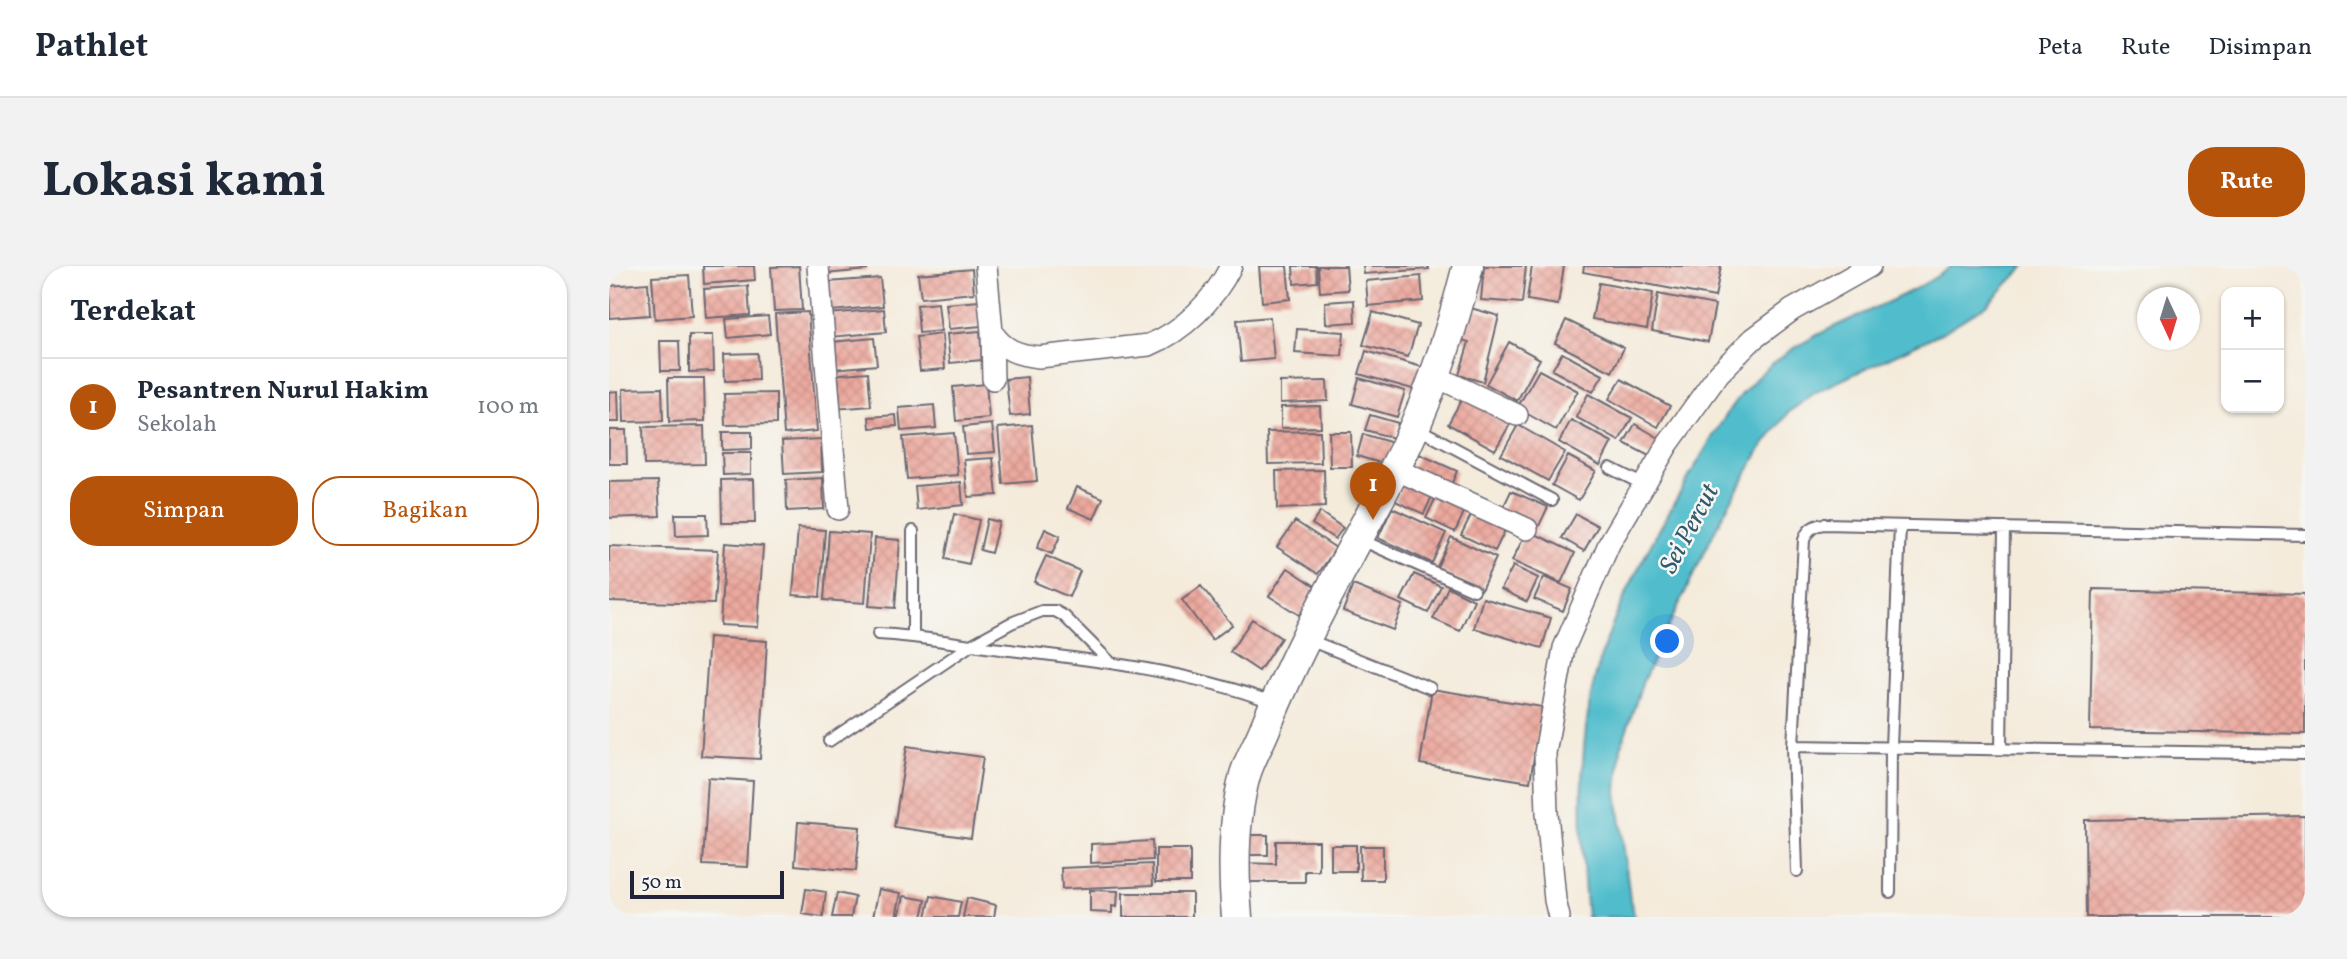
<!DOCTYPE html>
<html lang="id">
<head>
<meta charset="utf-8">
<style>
  :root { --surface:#fff; --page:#f2f2f3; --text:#1f2937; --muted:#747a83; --line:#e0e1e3; --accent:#b45309 }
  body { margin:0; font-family:Vollkorn,serif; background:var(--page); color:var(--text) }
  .controls { position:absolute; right:21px; top:21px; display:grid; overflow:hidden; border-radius:14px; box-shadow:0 2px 5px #0004 }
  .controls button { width:63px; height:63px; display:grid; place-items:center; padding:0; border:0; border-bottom:2px solid var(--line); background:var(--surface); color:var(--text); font:35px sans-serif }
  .compass { position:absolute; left:1528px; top:21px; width:63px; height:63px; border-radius:50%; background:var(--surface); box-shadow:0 2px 5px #0004; rotate:176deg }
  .scale { position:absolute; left:21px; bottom:18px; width:154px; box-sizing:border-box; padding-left:7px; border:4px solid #22223b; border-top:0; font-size:19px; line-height:24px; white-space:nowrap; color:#22223b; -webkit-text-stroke:5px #f6f6f2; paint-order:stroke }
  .you { position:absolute; left:1059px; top:376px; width:24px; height:24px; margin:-18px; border:5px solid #fff; border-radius:50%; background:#1a73e8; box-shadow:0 0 0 10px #1a73e833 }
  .badge { display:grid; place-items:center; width:46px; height:46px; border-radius:50%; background:var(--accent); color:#fff; font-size:23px; font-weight:700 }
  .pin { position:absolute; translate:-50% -58px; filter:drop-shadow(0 2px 4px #0008) }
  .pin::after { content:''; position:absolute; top:37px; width:24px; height:21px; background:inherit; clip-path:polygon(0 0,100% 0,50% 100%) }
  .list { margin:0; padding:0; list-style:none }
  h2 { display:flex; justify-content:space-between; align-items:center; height:91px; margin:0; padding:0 28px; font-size:30px }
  h2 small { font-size:23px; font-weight:400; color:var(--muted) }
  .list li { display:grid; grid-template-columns:46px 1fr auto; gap:21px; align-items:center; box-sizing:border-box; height:98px; padding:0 28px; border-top:2px solid var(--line) }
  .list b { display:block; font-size:26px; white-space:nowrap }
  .list p { margin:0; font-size:23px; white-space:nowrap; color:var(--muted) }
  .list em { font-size:23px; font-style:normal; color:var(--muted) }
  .actions { display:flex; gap:14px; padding:21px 28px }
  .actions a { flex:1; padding:16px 0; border:2px solid var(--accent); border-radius:28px; text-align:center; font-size:24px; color:var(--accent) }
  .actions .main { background:var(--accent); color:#fff }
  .map { position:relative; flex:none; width:1696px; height:651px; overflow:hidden; border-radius:28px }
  header { display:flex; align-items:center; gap:42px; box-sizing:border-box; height:98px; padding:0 35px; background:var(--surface); border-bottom:2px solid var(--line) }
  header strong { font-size:33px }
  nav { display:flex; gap:38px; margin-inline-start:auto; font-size:24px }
  .intro { display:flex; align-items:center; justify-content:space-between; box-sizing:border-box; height:168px; padding:0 42px }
  h1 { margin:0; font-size:49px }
  .button { padding:18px 32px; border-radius:28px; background:var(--accent); color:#fff; font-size:24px; font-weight:700 }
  main { display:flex; gap:42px; padding:0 42px }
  aside { flex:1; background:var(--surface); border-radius:28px; box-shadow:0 2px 5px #0004 }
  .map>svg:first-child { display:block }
  .water { fill:#51bdcc; stroke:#3a7084; stroke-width:2 }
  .building { fill:url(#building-cross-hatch) }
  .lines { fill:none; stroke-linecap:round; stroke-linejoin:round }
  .lane-casing { stroke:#6c6873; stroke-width:14 }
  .street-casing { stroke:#6c6873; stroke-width:24 }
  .secondary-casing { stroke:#6c6873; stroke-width:33 }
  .lane { stroke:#fff; stroke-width:10 }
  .street { stroke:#fff; stroke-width:21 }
  .secondary { stroke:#fff; stroke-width:30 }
  .labels { text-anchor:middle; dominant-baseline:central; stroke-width:5; stroke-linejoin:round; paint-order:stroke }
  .water-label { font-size:26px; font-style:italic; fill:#32586e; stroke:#f6f6f2 }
</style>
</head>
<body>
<header>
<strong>Pathlet</strong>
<nav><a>Peta</a><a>Rute</a><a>Disimpan</a></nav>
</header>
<div class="intro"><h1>Lokasi kami</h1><a class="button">Rute</a></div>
<main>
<aside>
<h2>Terdekat<small></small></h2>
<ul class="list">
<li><span class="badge">1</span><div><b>Pesantren Nurul Hakim</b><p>Sekolah</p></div><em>100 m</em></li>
</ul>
<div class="actions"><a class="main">Simpan</a><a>Bagikan</a></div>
</aside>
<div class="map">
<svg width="1696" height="651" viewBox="0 0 1696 651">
  <defs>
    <pattern id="building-cross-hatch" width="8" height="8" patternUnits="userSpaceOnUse" patternTransform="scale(1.75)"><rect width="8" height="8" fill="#eca99e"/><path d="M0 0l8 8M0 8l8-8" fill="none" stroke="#ca9189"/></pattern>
  </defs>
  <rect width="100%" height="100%" fill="#f6f6f2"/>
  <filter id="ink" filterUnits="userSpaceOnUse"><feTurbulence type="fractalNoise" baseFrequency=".0143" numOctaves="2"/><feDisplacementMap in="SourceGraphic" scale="14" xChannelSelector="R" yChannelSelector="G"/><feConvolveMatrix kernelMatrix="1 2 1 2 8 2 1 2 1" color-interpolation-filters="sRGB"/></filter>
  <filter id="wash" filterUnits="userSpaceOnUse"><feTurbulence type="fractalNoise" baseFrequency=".00686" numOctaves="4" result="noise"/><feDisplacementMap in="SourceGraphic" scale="28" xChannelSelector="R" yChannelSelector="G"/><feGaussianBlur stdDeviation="1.57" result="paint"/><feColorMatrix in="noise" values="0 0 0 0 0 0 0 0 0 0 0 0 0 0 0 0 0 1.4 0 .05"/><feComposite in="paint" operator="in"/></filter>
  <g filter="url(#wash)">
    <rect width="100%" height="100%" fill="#f4ebdb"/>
    <path class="water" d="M1343,0h73l-38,39 -44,27 -127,60 -27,20 -29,38 -40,70 -49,101 -28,60 -22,66 -4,44 13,109 5,17h-48c-8,-83 -11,-193 18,-273 20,-56 51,-109 80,-160 25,-42 45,-84 82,-116 54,-46 128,-60 185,-102z"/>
    <g id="blocks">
      <path class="building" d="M94,0h51l1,14 -51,4z
        M190,0l3,44 -28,1 -3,-44z
        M215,0h43v4l-42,4z
        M650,0h28l3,33 -28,3z
        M684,0h23l1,16 -23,2z
        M709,0h28l2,24 -28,2z
        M754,0h65l1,3 -65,5z
        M875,0h42l-4,37 -41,-3z
        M923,0h32l-6,39 -31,-5z
        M975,0h137l-6,31 -132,-25z
        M363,3l2,24 -53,5 -3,-24z
        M80,9l3,41 -37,3 -3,-42z
        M812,10l2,25 -55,5 -2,-25z
        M271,12l3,28 -52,5 -3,-29z
        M39,17l2,32 -40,3 -1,-32z
        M990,17l54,10 -6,36 -55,-10z
        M139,20l2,29 -44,3 -2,-29z
        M1049,28l57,11 -7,37 -56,-11z
        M745,34l1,22 -29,2 -1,-22z
        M370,35l2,25 -32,3 -3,-25z
        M329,37l3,28 -22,2 -2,-28z
        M858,41l32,9 -16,66 -24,-7 10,-33 -11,-3z
        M275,43l2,23 -56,5 -2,-23z
        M199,46l9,119 -33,3 -9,-120z
        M764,46l45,13 -10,32 -45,-12z
        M159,50l2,18 -42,4 -2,-19z
        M661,51l4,42 -33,3 -4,-42z
        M957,54l58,28 -12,24 -57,-29z
        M688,63l47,3 -2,24 -47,-3z
        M371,65l2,29 -32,3 -3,-29z
        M333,68l3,35 -25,2 -4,-34z
        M80,69h24l1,36 -25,1z
        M265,72l3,27 -44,4 -2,-27z
        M51,75h19l1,30h-19z
        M900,76l31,17 -23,42 -31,-17z
        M757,85l56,16 -6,23 -57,-16z
        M148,87l1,27 -33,1 -1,-27z
        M953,87l41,22 -10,17 -41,-22z
        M930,104l39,21 -22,39 -39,-22z
        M259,106l3,34 -37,3 -4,-34z
        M418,111l3,37 -20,2 -4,-37z
        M59,112h36l1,43 -36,1z
        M750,112l46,13 -8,26 -45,-13z
        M1012,113l49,27 -12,21 -49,-28z
        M718,115l1,20 -48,2v-21z
        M377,118l3,34 -33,3 -3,-34z
        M53,122l1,33 -39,1 -1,-33z
        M9,125l1,31h-10v-30z
        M167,127v31l-51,1 -1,-31z
        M979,128l44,24 -13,23 -43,-24z
        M855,129l48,26 -17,29 -47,-26z
        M325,139l2,23 -35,3 -2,-23z
        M711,140l1,21 -40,1v-21z
        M287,149l1,11 -27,2 -1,-11z
        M761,149l28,8 -4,15 -29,-8z
        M962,154l41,22 -12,23 -41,-23z
        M383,158l3,28 -29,2 -3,-27z
        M1026,158l26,15 -10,18 -27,-14z
        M423,159l5,56 -34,3 -5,-56z
        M909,159l47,27 -17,29 -47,-26z
        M95,160l1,38 -61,1 -1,-38z
        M0,164h17l1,34h-18z
        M711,165l1,32 -53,1 -1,-32z
        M113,166h30v17l-30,1z
        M720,166h22l1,35h-22z
        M345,167l4,42 -51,4 -4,-42z
        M754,168l30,9 -6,22 -30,-9z
        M212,173l1,33 -38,2 -2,-33z
        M113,187h29v21l-28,1z
        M810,188l38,17 -7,17 -39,-18z
        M959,190l28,15 -17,29 -27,-15z
        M384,192l4,37 -29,2 -4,-37z
        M715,204l1,37 -48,2 -1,-38z
        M214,212l1,31 -37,2 -1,-31z
        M145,213l1,44h-33l-1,-43z
        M49,215l2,35 -51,2v-36z
        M795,215l29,13 -9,20 -29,-13z
        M352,216l2,23 -46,5 -2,-24z
        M468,221l26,11 -9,21 -26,-11z
        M902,225l37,16 -12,25 -36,-18z
        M828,229l29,13 -11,24 -29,-14z
        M783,242l54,25 -14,30 -54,-25z
        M864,245l34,15 -12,25 -34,-16z
        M711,246l23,16 -8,11 -23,-15z
        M66,248h32l1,21 -32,1z
        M345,248l25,6 -10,44 -24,-5z
        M967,248l22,12 -14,25 -22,-13z
        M378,253l12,3 -8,31 -11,-3z
        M686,255l41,27 -18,26 -41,-27z
        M189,262l27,2 -5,67 -27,-2z
        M436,263l15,7 -8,18 -15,-6z
        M918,264l48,23 -14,30 -49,-22z
        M220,265l41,3 -5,69 -41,-3z
        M842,271l45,21 -15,32 -45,-21z
        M266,272l25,2 -5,68 -26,-2z
        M116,277l38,3 -5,81 -38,-2z
        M0,280l109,4 -4,54 -105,-3z
        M437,290l34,15 -11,26 -35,-15z
        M904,300l25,12 -11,24 -26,-13z
        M679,302l30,20 -19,27 -30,-19z
        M805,308l27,12 -13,27 -27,-13z
        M935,311l28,12 -9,22 -29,-12z
        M744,319l50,20 -10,25 -50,-19z
        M592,320l31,39 -20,15 -30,-40z
        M839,321l26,13 -14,31 -27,-12z
        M1484,323l212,5v140l-215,-4z
        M874,332l68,20 -9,30 -68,-20z
        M643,353l29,19 -22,33 -29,-19z
        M100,371l58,4 -7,118 -59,-3z
        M823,423l110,18 -12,75 -110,-18z
        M298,480l76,11 -12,81 -77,-11z
        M99,512l45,3 -5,86 -45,-2z
        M1696,550v101h-219l-1,-97z
        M189,556l62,5 -4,44 -61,-6z
        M639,569h20v20h-20z
        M543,575l1,19 -62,3v-19z
        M667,575h43v30h-14v11h-63v-19l34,1z
        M722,579h25v26h-25z
        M751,580h23v34h-22z
        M547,583h34v33h-34z
        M543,598l1,21 -91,4 -1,-21z
        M197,623l20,3 -3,25 -21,-3z
        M270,623l22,4 -5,24h-23z
        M481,624l28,1 -1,16 -5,-1v7l-22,-1z
        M228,627l18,4 -4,20h-19z
        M514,627h69v24h-69z
        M295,630l22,4 -4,17h-23z
        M322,630l30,6 -3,15h-32z
        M358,632l29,7 -2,12h-31z"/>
    </g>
  </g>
  <g filter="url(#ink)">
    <use href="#blocks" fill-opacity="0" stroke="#6c6873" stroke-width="2"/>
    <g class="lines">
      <g class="lane-casing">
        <path id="lane" d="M808,162l135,72
          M1001,202l34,17
          M304,265v104
          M750,273l115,51
          M269,368c42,2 82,10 123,15 92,11 186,21 273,54
          M700,374l121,48
          M220,475l142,-96 40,-22 31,-12h13l9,5 47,47
          M1184,480l512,8
          M1392,483l3,-221
          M1188,605l-4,-125 11,-206c3,-10 10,-15 20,-16l481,11
          M1281,626l1,-145 9,-221"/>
      </g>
      <g class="street-casing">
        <path id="street" d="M209,0l20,243
          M377,0l6,66 1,47
          M383,66c11,18 26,23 47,25l110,-12c35,-14 65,-45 82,-79
          M826,110l82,39
          M786,203l132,60
          M950,651l-4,-17 -8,-87 -2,-60 19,-105 45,-104 59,-100 51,-71 34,-34 39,-29 78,-44"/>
      </g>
      <g class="secondary-casing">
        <path id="secondary" d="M628,651c-4,-45 -4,-98 8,-142 5,-17 15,-33 21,-49 36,-89 84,-171 128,-256 34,-65 56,-133 74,-204"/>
      </g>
      <use href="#lane" class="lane"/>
      <use href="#street" class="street"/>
      <use href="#secondary" class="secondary"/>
    </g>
  </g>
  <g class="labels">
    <g class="water-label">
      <text transform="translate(1081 263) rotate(-62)">Sei Percut</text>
    </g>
  </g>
</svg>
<div class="controls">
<button>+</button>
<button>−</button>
</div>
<svg class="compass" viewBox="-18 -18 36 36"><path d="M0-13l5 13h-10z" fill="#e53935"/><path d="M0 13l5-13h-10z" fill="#747a83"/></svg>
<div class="scale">50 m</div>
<div class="you"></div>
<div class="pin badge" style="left:764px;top:254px">1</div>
</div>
</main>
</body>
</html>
